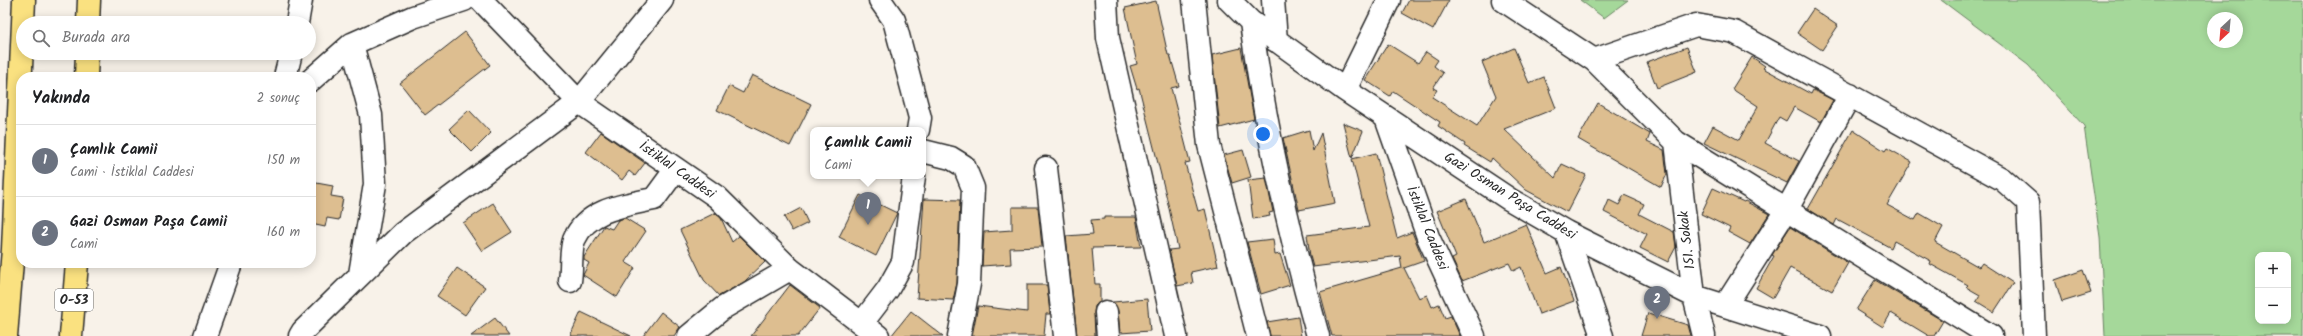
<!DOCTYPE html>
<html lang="tr">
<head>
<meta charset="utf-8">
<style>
  :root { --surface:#fff; --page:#f6f6f6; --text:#202124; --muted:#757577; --line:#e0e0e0; --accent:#c8321e }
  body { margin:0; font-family:Kalam,sans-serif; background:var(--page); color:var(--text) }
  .controls { position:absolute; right:12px; bottom:12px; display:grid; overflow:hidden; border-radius:8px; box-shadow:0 2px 10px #0003 }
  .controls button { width:36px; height:36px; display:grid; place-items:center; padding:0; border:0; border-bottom:1px solid var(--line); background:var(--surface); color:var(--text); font:20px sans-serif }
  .compass { position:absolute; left:2207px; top:12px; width:36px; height:36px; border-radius:50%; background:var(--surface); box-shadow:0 2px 10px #0003; rotate:206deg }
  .you { position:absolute; left:1263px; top:134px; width:14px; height:14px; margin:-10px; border:3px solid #fff; border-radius:50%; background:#1a73e8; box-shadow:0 0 0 6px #1a73e833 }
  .badge { display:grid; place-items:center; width:26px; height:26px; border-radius:50%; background:var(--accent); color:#fff; font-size:13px; font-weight:700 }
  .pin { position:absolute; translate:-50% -33px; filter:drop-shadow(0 1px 2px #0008) }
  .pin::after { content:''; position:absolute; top:21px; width:14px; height:12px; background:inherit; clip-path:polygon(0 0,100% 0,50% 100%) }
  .popup { position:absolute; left:810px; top:127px; width:116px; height:52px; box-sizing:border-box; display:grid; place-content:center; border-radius:8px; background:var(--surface); filter:drop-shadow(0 1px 3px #0005); font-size:13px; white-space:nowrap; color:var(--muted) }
  .popup b { font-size:15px; color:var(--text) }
  .popup::after { content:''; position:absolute; left:50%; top:100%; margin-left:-8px; border:8px solid transparent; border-top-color:var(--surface) }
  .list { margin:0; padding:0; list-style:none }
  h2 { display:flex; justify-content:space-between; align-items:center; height:52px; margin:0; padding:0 16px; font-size:17px }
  h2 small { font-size:13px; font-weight:400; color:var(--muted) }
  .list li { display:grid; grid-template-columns:26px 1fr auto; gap:12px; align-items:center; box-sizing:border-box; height:72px; padding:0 16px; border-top:1px solid var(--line) }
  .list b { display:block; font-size:15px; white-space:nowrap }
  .list p { margin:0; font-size:13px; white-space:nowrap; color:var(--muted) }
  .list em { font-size:13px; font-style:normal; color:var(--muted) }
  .icon { flex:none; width:22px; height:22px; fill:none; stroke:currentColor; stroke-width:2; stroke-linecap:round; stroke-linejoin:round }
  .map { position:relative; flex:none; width:2303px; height:336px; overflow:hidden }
  .search { position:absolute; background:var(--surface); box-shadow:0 2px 10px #0003; left:16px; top:16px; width:300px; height:44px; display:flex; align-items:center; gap:10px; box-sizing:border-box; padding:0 14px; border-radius:22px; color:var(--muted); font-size:15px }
  .panel { position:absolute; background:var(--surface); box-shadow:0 2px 10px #0003; left:16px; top:72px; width:300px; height:196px; border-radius:16px }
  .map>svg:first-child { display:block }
  .green { fill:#a5d89a; stroke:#688262; fill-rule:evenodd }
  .building { fill:#ddbe90; stroke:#2b2b2b }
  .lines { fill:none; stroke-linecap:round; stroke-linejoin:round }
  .minor-casing { stroke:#2b2b2b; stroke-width:25 }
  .highway-casing { stroke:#2b2b2b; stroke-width:25 }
  .minor { stroke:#fff; stroke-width:22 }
  .highway { stroke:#fae180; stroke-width:22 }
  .labels { text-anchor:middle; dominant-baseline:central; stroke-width:4; stroke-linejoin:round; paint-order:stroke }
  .shield { fill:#fff; stroke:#6b6b6b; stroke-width:1 }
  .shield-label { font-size:13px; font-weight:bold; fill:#2b2b2b }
  .street-label { font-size:14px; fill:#2b2b2b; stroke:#fff }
</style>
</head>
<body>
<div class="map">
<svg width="2303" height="336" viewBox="0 0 2303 336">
  <rect width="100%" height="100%" fill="#f8f2e9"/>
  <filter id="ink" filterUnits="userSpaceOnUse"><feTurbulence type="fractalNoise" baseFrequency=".025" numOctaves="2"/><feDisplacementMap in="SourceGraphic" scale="8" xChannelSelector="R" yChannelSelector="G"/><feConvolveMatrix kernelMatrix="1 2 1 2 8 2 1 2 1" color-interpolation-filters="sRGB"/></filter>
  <g filter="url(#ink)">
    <path class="green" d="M1580,0h48l-24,18z
      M1941,0h362v336h-198l-5,-99 -16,-111 -56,-61zM2213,18h24v24h-24zM2258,255h30v66h-30z"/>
    <path class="building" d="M1409,0h40l-16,30 -31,-17z
      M1156,1l12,54h2l9,31 -8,2 19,74 -5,1 13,48 7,-2 13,57 -27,6 2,11 -16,3 -8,-36 9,-1 -12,-54 -27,-107 -2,1 -7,-23 7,-2 -12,-56z
      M1813,9l25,17 -16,24 -25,-17z
      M465,32l25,33 -65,50 -25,-32z
      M1388,44l30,19 8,-11 12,8 -4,6 9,7 -10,15 4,2 -5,7 45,29 19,-30 -14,-34 32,-14 15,35 15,-6 12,31 -52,21 51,49 7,-14 24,11 -19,37 -41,-22 -34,-32 -2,4 -26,-16 1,-2 -27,-18 2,-4 -47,-31 -3,5 -25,-16z
      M1687,47l10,25 -40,16 -10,-26z
      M1241,48l13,71 -34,9 -8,-73z
      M1752,57l13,9 -2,2 48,26 2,-4 20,10 -12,22 -27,-15 -8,14 -7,-4 -14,26 34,18 -12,22 -83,-40 9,-17 26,14 19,-34 -26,-17z
      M752,75l59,29 -21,42 -73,-36 12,-24 14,7z
      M1598,103l52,31 -3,8 17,8 3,24 -6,13 -83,-48z
      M469,110l22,23 -19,19 -23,-23z
      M1343,123l20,8 -11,27z
      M1309,130l4,21 8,-18 14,70 -36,7 -16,-72z
      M1853,130l32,21 2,-3 25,14 -25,43 28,15 4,-7 24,14 -8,15 44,25 3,-4 31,20 -19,29 -18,-11 4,-6 -14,-8 2,-2 -38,-21 1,-3 -37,-20 -3,7 -54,-29 -3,6 -26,-16z
      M601,132l44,31 -10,13 -6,-5 -7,9 -36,-28z
      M1243,150l8,27 -19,6 -8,-28z
      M1376,153l21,85 15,-6 12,29 -20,7 15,30 8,-3 5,12 7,-3 6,14 6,-2 9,20h-128l-12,-44 82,-24 -2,-12 -87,11 -3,-11 -3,-21 62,-8 -17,-68z
      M1266,178l7,34 -4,1 1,3 -17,3 -5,-39z
      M311,182l22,4 -2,10 12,2 -4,22 -12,-2 -2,9 -14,-3z
      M1713,188l31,14 1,-1 24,13 -19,30 -22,-12 2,-4 -29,-14z
      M860,195l37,18 -21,43 -37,-19z
      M1624,195l20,9 -5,10 35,18 2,15 -8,15 -28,-14 7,-14 -43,-22 5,-12 10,5z
      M924,199l36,1 -3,83 -4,17 -36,-2z
      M1466,199l18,43 42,-18 21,49 14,-6 13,34 -35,13 -18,-47 -8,4 -4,-8 -47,18 -10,-22 4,-2 -19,-46z
      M493,203l19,29 -30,19 -19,-28z
      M1012,207h26l4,40 -32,1 1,16 -29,2 2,-34 28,-2z
      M801,208l7,15 -16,8 -8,-14z
      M715,213l6,5 11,24 7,-6 26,26 -21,20 -25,14 -15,-16 -24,-50z
      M1104,217h32l5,30 -49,1 3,36h5v17l-5,5 -1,7 1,23h-18l-11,-100 27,-2 -2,-14 13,-1z
      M625,218l21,13 -21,31 10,6 -18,29 -34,-22 6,-12 -5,-3v-3l20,-31 8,3 6,-9z
      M1790,227l58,36 -16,28 -42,-23 -17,30 -17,-10 18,-32 -2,-1z
      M1273,239l2,16 5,-1 10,31 -29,9 -14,-52z
      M457,268l28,19 -20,28 -28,-19z
      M2083,270l8,23 -29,9 -7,-22z
      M1875,280l68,41 -9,15h-5l-38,-23 -8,14 -27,-17z
      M790,285l30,23 -22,28h-47z
      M1027,285h20l3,29h-4l-2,22h-72l6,-30 49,6z
      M1147,299l3,32 -30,2 -2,-22 -5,-9z
      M911,311l32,25h-52z
      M581,312l50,24h-61z
      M661,312l19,15 -6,9h-31z
      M1648,313l40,12 3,11h-50z
      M1298,317l3,19h-31l-3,-14z
      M495,318l14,18h-38z"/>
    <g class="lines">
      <g class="minor-casing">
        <path id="minor" d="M481,0l98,102 138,95 73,72 88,67
          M880,0l14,20 26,98 -2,12
          M1106,0l2,38 68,298
          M1194,0l15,145 49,191
          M1229,0l22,22 94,68 164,109 57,33 128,64 126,40
          M1273,0l3,41
          M1503,0l91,60 82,82 315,194
          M1251,22c14,106 38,211 67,314
          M297,23l4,-23
          M352,44l19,71 4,69 -15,90
          M1594,60l102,-35 38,7 268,147 26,23 6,134
          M285,77l6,-24
          M311,80l41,-36 61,-27 51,-17
          M1345,90l44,-90
          M1386,118l42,119 46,99
          M1676,142l18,154 10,40
          M923,151l28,7 13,8 9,22 -4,96 -10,52
          M1046,168l19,168
          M1566,232l36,104
          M570,281c2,-12 0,-30 4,-41 13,-31 51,-35 80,-41l22,-30
          M1725,306l62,-97 63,-114
          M1106,312l2,24
          M862,323l26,-34 15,-27 11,-86
          M205,336l26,-73
          M300,336l3,-5 100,-98 176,-131 83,-102
          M689,336l34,-28 67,-39"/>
      </g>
      <g class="highway-casing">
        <path id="highway" d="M88,23l1,-23
          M86,77l1,-24
          M6,336l7,-87 11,-249
          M71,336l6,-73"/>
      </g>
      <use href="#minor" class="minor"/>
      <use href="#highway" class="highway"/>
    </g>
  </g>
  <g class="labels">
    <rect class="shield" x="55" y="289" width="38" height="22" rx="3"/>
    <g class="shield-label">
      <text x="74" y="300">O-53</text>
    </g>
    <g class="street-label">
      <text transform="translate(677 170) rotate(35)">İstiklal Caddesi</text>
      <text transform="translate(1510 196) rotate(32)">Gazi Osman Paşa Caddesi</text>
      <text transform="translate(1427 228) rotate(68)">İstiklal Caddesi</text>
      <text transform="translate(1687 240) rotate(-97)">151. Sokak</text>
    </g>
  </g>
</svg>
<div class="controls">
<button>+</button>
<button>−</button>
</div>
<svg class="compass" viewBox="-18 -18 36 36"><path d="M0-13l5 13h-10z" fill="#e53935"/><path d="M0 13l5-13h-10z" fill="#757577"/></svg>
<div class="you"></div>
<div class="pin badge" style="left:868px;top:225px;background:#6b7280">1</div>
<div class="popup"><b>Çamlık Camii</b>Cami</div>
<div class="pin badge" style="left:1657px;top:319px;background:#6b7280">2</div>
<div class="search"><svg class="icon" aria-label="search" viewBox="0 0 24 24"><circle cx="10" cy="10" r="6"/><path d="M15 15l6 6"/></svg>Burada ara</div>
<section class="panel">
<h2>Yakında<small>2 sonuç</small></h2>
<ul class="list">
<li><span class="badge" style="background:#6b7280">1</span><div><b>Çamlık Camii</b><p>Cami · İstiklal Caddesi</p></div><em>150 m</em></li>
<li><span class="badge" style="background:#6b7280">2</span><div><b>Gazi Osman Paşa Camii</b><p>Cami</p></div><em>160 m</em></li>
</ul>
</section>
</div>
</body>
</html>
